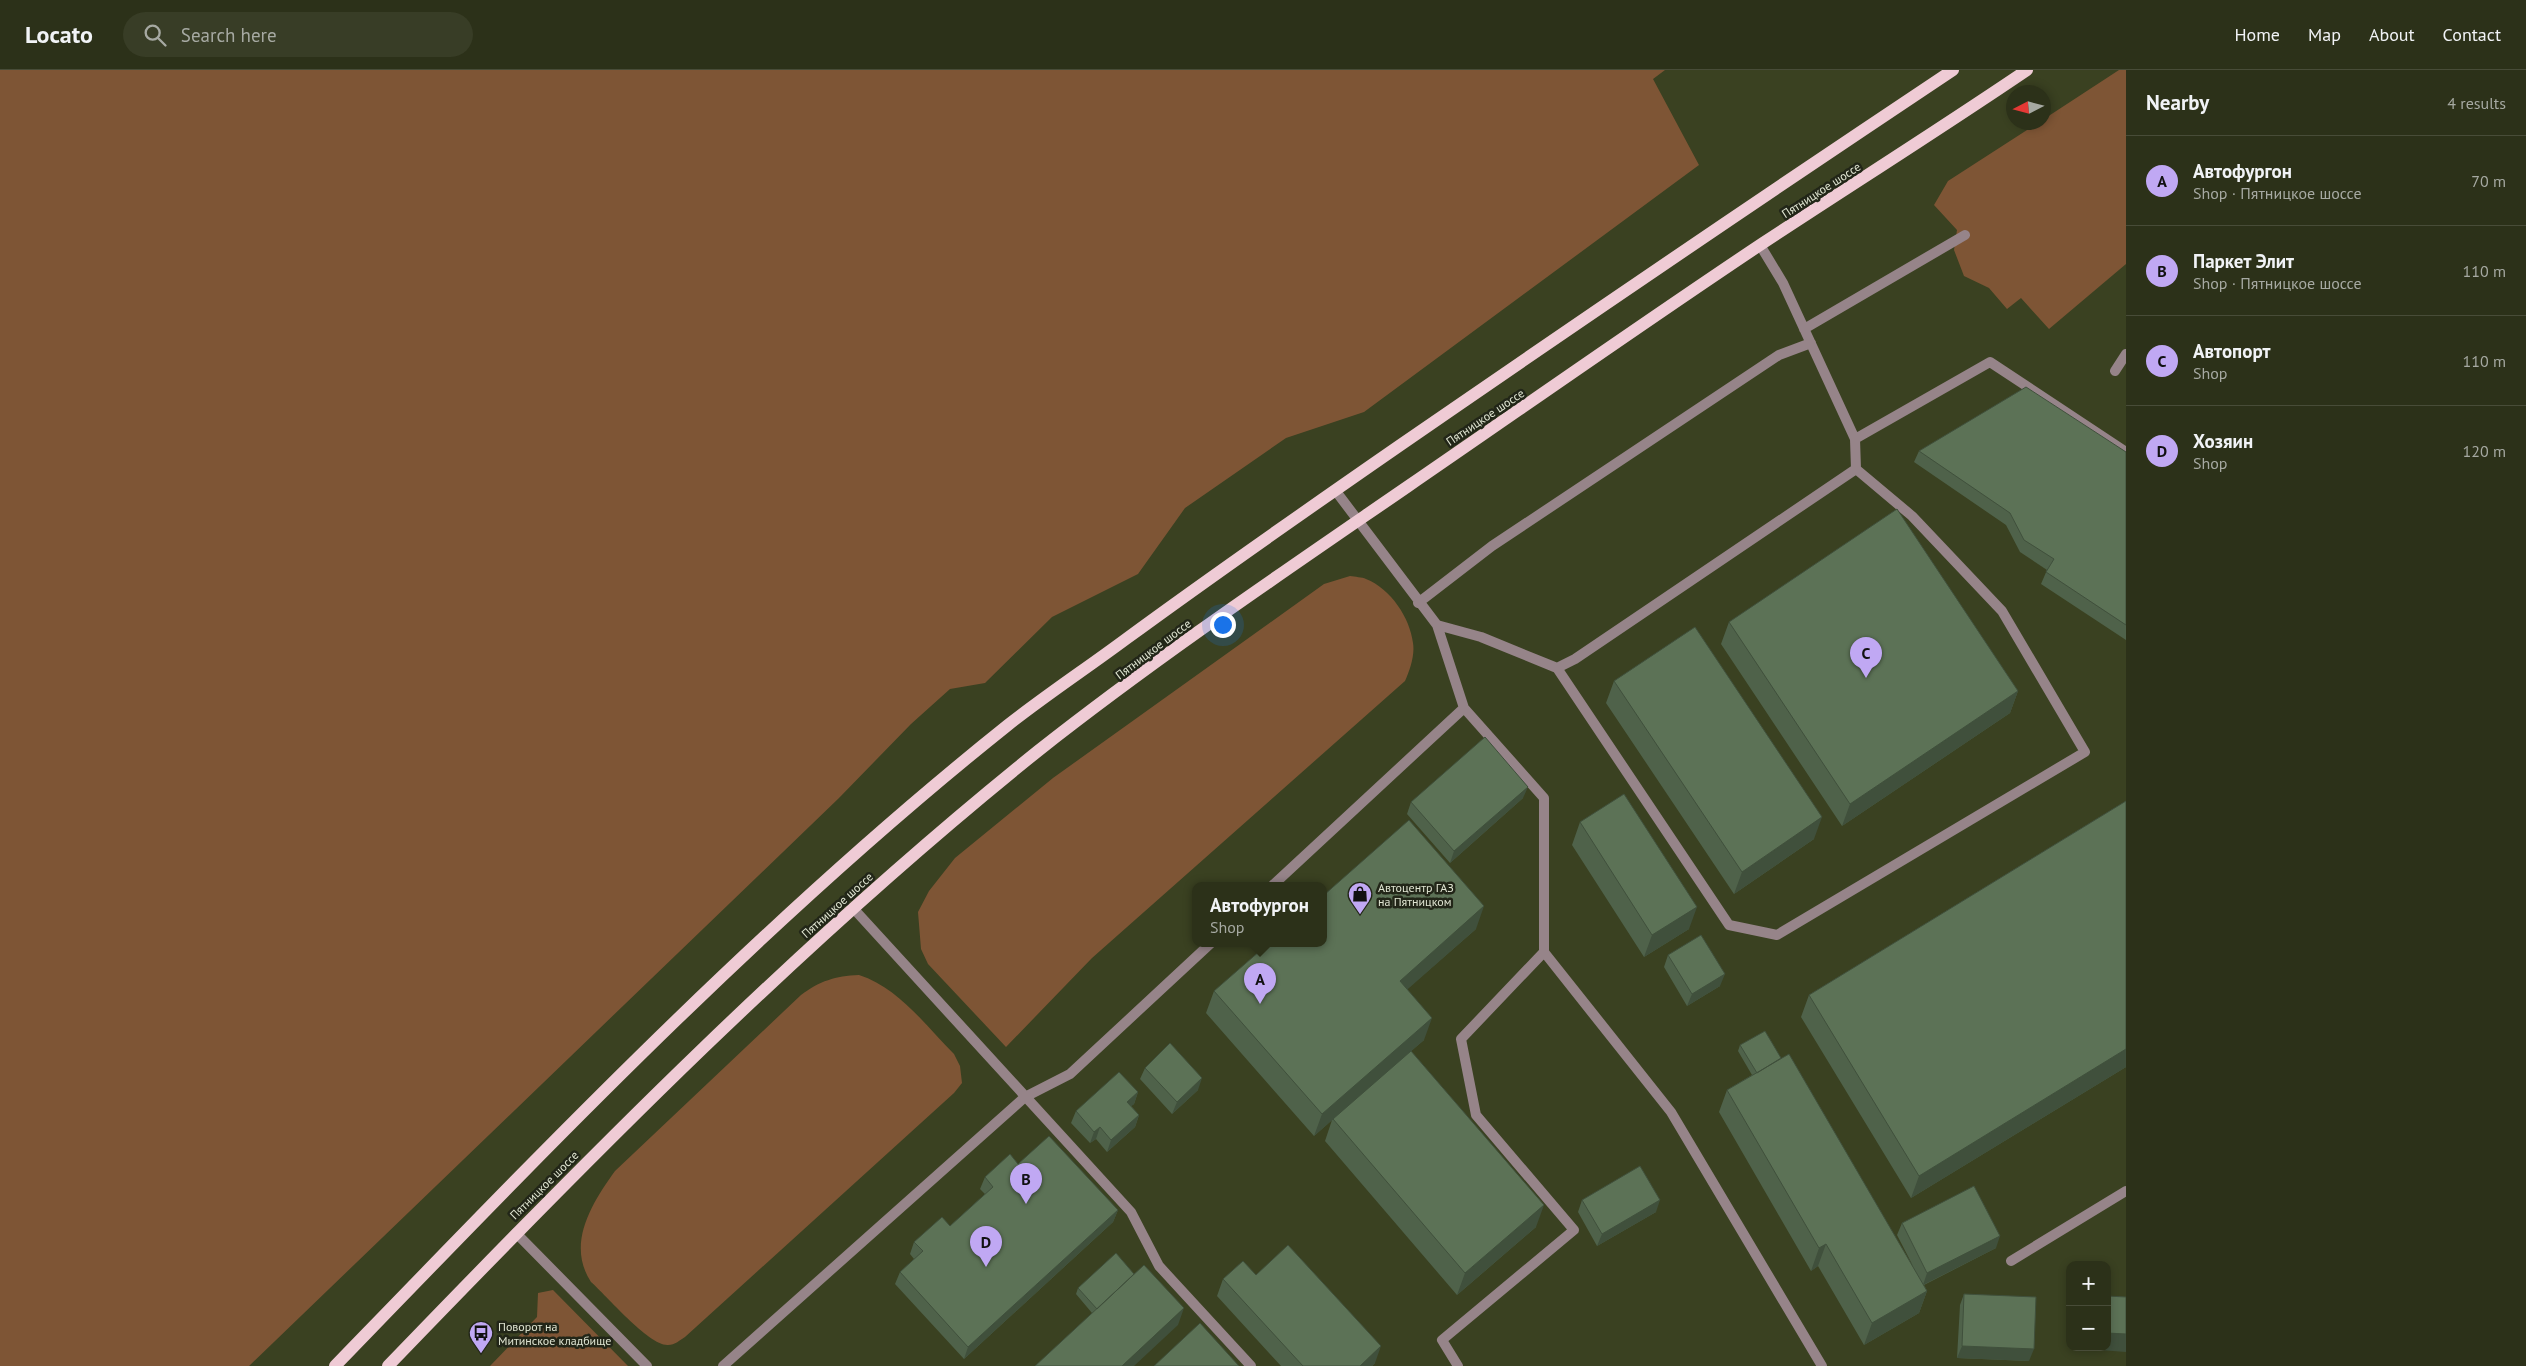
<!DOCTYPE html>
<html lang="en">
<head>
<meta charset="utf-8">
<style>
  :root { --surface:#2c3119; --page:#383d26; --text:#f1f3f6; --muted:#a6a9a2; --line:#484c38; --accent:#c0a8f3 }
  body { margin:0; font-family:"PT Sans",sans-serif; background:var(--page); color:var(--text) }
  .controls { position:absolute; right:15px; bottom:15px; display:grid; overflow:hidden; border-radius:10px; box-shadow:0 2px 8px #0003 }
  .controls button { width:45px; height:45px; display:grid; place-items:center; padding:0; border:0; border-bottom:1px solid var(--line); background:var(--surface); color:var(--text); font:25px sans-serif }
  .compass { position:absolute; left:2006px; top:15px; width:45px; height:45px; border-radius:50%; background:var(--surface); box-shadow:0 2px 8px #0003; rotate:264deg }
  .you { position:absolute; left:1222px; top:554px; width:18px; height:18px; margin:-12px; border:4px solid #fff; border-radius:50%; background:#1a73e8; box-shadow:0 0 0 8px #1a73e833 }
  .badge { display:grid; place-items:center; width:32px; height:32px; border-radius:50%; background:var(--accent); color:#111; font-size:16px; font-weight:700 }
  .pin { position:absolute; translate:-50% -41px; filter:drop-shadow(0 1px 2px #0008) }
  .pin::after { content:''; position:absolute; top:26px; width:18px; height:15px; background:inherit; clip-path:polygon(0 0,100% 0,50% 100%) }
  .popup { position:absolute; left:1192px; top:812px; width:135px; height:65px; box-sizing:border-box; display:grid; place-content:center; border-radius:10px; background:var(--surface); filter:drop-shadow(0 1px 4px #0005); font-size:16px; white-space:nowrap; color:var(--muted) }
  .popup b { font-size:19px; color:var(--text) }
  .popup::after { content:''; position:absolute; left:50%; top:100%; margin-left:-10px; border:10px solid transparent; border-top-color:var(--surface) }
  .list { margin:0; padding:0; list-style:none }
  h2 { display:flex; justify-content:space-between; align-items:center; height:65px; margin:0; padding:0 20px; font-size:21px }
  h2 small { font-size:16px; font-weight:400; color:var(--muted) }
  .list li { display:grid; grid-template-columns:32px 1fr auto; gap:15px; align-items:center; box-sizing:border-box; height:90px; padding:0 20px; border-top:1px solid var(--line) }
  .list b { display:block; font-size:19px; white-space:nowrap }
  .list p { margin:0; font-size:16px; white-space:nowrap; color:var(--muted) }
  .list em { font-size:16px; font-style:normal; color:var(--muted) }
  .icon { flex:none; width:28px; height:28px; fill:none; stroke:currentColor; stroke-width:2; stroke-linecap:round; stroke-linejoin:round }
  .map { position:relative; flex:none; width:2126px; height:1296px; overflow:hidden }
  header { display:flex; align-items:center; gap:30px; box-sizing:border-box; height:70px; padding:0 25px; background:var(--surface); border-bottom:1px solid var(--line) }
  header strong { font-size:24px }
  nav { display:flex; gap:28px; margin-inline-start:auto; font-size:18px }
  .search { width:350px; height:45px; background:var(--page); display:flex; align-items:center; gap:12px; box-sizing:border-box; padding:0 18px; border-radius:28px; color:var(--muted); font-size:19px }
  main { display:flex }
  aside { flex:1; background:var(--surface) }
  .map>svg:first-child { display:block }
  .green { fill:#7e5535 }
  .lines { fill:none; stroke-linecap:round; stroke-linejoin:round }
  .lane { stroke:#968489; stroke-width:10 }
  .primary { stroke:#efcbd5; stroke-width:12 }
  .wall { fill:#4f624a }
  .shaded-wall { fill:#40503c }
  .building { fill:#5c7256; stroke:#40503c }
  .labels { text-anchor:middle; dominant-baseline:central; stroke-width:5; stroke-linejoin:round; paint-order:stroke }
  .street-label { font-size:12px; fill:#e0e5d2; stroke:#222618 }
  .poi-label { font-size:12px; fill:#e0e5d2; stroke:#222618; text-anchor:start }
</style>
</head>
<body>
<header>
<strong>Locato</strong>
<div class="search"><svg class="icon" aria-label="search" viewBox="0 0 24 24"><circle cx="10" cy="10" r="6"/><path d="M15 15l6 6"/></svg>Search here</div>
<nav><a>Home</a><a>Map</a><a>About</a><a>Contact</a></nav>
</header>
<main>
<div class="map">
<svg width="2126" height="1296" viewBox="0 0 2126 1296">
  <rect width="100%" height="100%" fill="#3a4121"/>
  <path class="green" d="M0,0h1665l-12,9 46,86 -335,247 -78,26 -101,70 -47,66 -86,43 -67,66 -35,6 -39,35 -72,74 -590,568h-249z
    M2119,0h7v194l-77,65 -28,-31 -14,11 -18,-21 -25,-12 -10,-26 3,-20 -23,-25 14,-24 90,-58 6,-1v-3z
    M1350,506c5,1 12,1 16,3 25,10 44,39 47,64 2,12 -3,27 -8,38l-313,277 -86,89 -78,-83 -7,-15 -3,-37 11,-21 26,-33 98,-80 271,-194z
    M859,905c40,13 66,50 95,79l6,12 2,17 -8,10 -269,244c-5,3 -10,8 -17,8 -19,1 -62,-50 -77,-63 -25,-38 1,-79 24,-111l186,-176c19,-14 34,-19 58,-20z
    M553,1220l75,76h-138l47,-49 1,-24z"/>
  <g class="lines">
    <path class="lane" d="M1804,259l161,-94
      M2115,301l11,-17
      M1855,369l135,-77 136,90
      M1418,533l74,-57 287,-191 32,-12
      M1437,555l44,12 76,31 18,-9 281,-190 -1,-30 -72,-156 -23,-38
      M1557,598l172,257 48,10 308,-183 -83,-141 -90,-95 -56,-47
      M1273,815l191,-177 -27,-83 -102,-135
      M853,838l278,304 28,54 92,100
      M1544,882l127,160 151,254
      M516,1163l131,133
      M2011,1191l115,-70
      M723,1296l302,-269 45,-23 141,-131
      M1458,1296l-16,-26 132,-110 -98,-115 -15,-76 83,-87v-154l-80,-90"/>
    <path class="primary" d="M335,1296c215,-222 431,-448 673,-641 38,-30 79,-57 118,-86 90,-66 182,-130 273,-193 184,-127 368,-252 554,-376
      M388,1296c207,-215 417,-428 650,-615 118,-93 244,-178 369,-264 118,-81 236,-164 356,-244 88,-58 177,-114 264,-173"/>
  </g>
  <path class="wall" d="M1919,381l207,1v188l-85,-56 6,-14 -27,-18 -14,-27 -92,-63z
    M1729,552l289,69 -8,22 -168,113 -121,-182z
    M1614,611l200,158 -80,55 -128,-191z
    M1523,728l-73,65 -43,-49 4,-12z
    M2126,731v266l-215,131 -110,-181 8,-22z
    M1580,752l109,107 -45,28 -72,-112z
    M1476,859l-69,60 17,51 -13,11 125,176 -79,68 -132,-154 7,-21 -18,16 -108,-123 8,-22z
    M1668,885l52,31 -33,20 -23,-39z
    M1740,975l41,13 132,208 -16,-31 5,-12 94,25 -72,37 3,6 -8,22 -55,32 -46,-79 -7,5 -92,-159 8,-22 25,-15 -14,-24z
    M1145,998l53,22 -26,24 -32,-35z
    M1138,1022l-4,12 -3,2 8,9 -4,12 -28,25 -11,-13 -6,4 -19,-20 5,-12z
    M1018,1094l100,46 -5,12 -149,137 -69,-75 5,-12 14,-13 -4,-5 4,-12 36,-16 35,-32 -5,-5 5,-12z
    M1582,1130l74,12 -59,34 -19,-34z
    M1256,1205l119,88 -3,3h-91l-64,-70 6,-17z
    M1078,1218l100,37 -86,-12 -16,-19z
    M1964,1224l65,67 -72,-3 3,-53z"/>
  <path class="shaded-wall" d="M2018,621l-8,22 -168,113 8,-22z
    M1528,717l-5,11 -73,65 4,-12z
    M1822,747l-8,22 -80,55 8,-22z
    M1484,836l-8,23 -84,74 8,-22z
    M1697,837l-8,22 -45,28 8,-22z
    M1725,904l-5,12 -33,20 5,-12z
    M1432,948l-8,22 -110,96 8,-22z
    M2126,979v18l-215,131 8,-22z
    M1202,1008l-4,12 -26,24 5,-12z
    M1138,1022l-4,12 -11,9 4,-11z
    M1139,1045l-4,12 -28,25 4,-12z
    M1100,1057l-4,12 -6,4 4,-11z
    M1660,1130l-4,12 -59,34 5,-12z
    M1544,1135l-8,22 -79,68 8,-22z
    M1118,1140l-5,12 -149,137 4,-12z
    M2000,1166l-4,12 -73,37 4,-12z
    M1826,1174l-8,22 -7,5 8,-23z
    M1927,1221l-8,22 -55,32 8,-22z
    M1184,1238l-6,17 -44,41h-12z
    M2107,1263l19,1v18l-54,-4 35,-1z
    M1381,1276l-6,17 -3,3h-12z
    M1962,1276l72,3 -5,12 -72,-3z"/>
  <path class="building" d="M2026,317l100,65v173l-80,-53 8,-13 -30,-19 -14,-27 -91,-62z
    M1897,439l121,182 -168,113 -121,-182z
    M1695,557l127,190 -80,55 -128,-191z
    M1485,667l43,50 -74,64 -43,-49z
    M1624,724l73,113 -45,28 -72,-113z
    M2126,731v248l-207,127 -110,-181z
    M1409,750l75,86 -84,75 32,37 -110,96 -108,-123 55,-48h55v-48z
    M1701,865l24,39 -33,20 -24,-39z
    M1765,961l16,27 -24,15 -17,-28z
    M1170,973l32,35 -25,24 -32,-34z
    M1411,981l133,154 -79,68 -132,-154z
    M1789,984l138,237 -55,32 -46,-79 -7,4 -92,-158z
    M1119,1002l19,20 -11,10 12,13 -28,25 -11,-13 -6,5 -18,-21z
    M1049,1066l69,74 -150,137 -68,-75 23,-21 -9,-9 28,-25 8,9 43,-39 -8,-10 25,-23 8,10z
    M1640,1096l20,34 -58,34 -20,-34z
    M1974,1116l26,50 -73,37 -25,-50z
    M1288,1175l93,101 -21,20h-57l-80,-87 20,-18 13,14z
    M1116,1183l18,21 -37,35 -19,-21z
    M1144,1195l40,43 -62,58h-87z
    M1964,1224l72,3 -2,52 -72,-3z
    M2107,1226l19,1v37l-19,-1z
    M1200,1253l39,43h-85z"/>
  <defs>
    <g id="shop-pin" transform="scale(1.25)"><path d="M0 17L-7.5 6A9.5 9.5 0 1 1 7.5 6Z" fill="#c0a8f3" stroke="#222618"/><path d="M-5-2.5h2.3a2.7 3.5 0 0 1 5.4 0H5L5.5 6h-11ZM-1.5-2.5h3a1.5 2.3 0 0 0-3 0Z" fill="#111"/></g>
    <g id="bus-pin" transform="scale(1.25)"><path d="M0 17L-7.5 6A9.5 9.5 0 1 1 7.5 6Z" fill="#c0a8f3" stroke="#222618"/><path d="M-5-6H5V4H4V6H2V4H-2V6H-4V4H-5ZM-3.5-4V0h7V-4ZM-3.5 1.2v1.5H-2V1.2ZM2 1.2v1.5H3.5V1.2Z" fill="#111"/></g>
  </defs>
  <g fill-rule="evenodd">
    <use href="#shop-pin" x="1360" y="824"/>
    <use href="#bus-pin" x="481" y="1263"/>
  </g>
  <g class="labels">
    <g class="street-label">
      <text transform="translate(1821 120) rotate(-33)">Пятницкое шоссе</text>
      <text transform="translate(1485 347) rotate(-34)">Пятницкое шоссе</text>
      <text transform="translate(1153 579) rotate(-37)">Пятницкое шоссе</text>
      <text transform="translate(837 835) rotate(-42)">Пятницкое шоссе</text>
      <text transform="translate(544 1115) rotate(-45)">Пятницкое шоссе</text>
    </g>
    <g class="poi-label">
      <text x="1378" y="817">Автоцентр ГАЗ<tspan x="1378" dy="14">на Пятницком</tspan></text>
      <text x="498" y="1256">Поворот на<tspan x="498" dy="14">Митинское кладбище</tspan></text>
    </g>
  </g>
</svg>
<div class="controls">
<button>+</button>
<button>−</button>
</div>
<svg class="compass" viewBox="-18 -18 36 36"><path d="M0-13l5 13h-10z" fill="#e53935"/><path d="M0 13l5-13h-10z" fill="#a6a9a2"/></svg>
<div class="you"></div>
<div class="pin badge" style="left:1260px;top:934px">A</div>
<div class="popup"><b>Автофургон</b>Shop</div>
<div class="pin badge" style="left:1026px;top:1134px">B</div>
<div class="pin badge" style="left:1866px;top:608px">C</div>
<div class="pin badge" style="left:986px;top:1197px">D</div>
</div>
<aside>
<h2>Nearby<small>4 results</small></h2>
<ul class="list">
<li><span class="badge">A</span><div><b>Автофургон</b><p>Shop · Пятницкое шоссе</p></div><em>70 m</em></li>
<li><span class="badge">B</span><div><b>Паркет Элит</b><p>Shop · Пятницкое шоссе</p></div><em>110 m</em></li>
<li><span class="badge">C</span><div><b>Автопорт</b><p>Shop</p></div><em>110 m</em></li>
<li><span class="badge">D</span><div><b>Хозяин</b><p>Shop</p></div><em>120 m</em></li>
</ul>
</aside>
</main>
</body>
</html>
